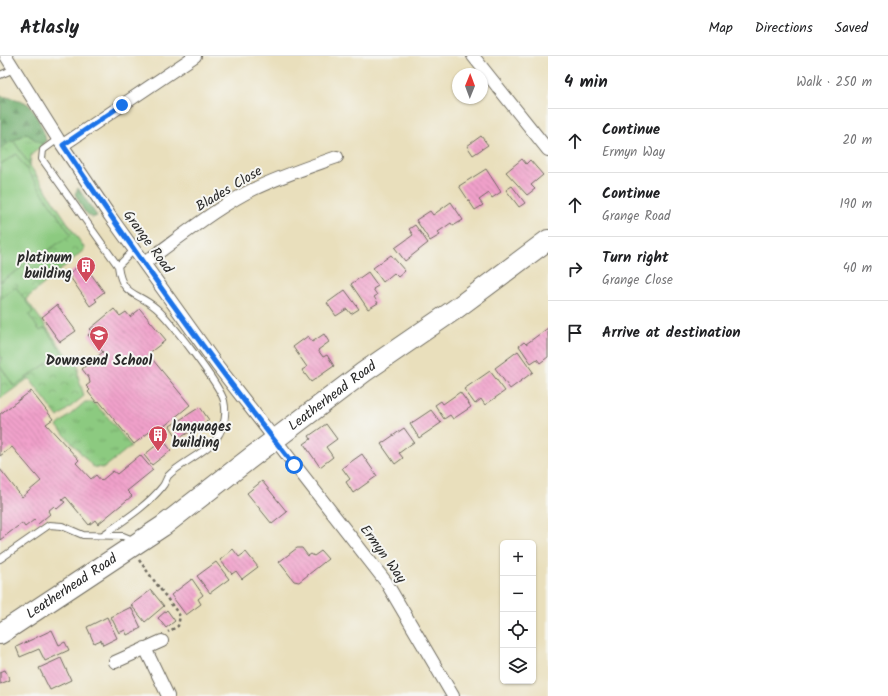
<!DOCTYPE html>
<html lang="en">
<head>
<meta charset="utf-8">
<style>
  :root { --surface:#fff; --page:#f2f2f2; --text:#202124; --muted:#757577; --line:#e0e0e0 }
  body { margin:0; font-family:Kalam,sans-serif; background:var(--page); color:var(--text) }
  .controls { position:absolute; right:12px; bottom:12px; display:grid; overflow:hidden; border-radius:6px; box-shadow:0 1px 3px #0004 }
  .controls button { width:36px; height:36px; display:grid; place-items:center; padding:0; border:0; border-bottom:1px solid var(--line); background:var(--surface); color:var(--text); font:20px sans-serif }
  .compass { position:absolute; left:452px; top:12px; width:36px; height:36px; border-radius:50%; background:var(--surface); box-shadow:0 1px 3px #0004; rotate:1deg }
  .stop { position:absolute; width:12px; height:12px; margin:-9px; border:3px solid #1a73e8; border-radius:50%; background:#fff }
  .stop.end { background:#1a73e8; border-color:#fff; box-shadow:0 1px 4px #0008 }
  .list { margin:0; padding:0; list-style:none }
  h2 { display:flex; justify-content:space-between; align-items:center; height:52px; margin:0; padding:0 16px; font-size:17px }
  h2 small { font-size:13px; font-weight:400; color:var(--muted) }
  .list li { display:grid; grid-template-columns:26px 1fr auto; gap:12px; align-items:center; box-sizing:border-box; height:64px; padding:0 16px; border-top:1px solid var(--line) }
  .list b { display:block; font-size:15px; white-space:nowrap }
  .list p { margin:0; font-size:13px; white-space:nowrap; color:var(--muted) }
  .list em { font-size:13px; font-style:normal; color:var(--muted) }
  .icon { flex:none; width:22px; height:22px; fill:none; stroke:currentColor; stroke-width:2; stroke-linecap:round; stroke-linejoin:round }
  .map { position:relative; flex:none; width:548px; height:640px; overflow:hidden }
  header { display:flex; align-items:center; gap:24px; box-sizing:border-box; height:56px; padding:0 20px; background:var(--surface); border-bottom:1px solid var(--line) }
  header strong { font-size:19px }
  nav { display:flex; gap:22px; margin-inline-start:auto; font-size:14px }
  main { display:flex }
  aside { flex:1; background:var(--surface) }
  .map>svg:first-child { display:block }
  .grass { fill:url(#grass-tufts); stroke:#5c7a56 }
  .forest { fill:url(#forest-firs); stroke:#4e6c4c }
  .park { fill:url(#park-crowns); stroke:#5c7a56 }
  .garden { fill:#8cca80; stroke:#5c7a56 }
  .building { fill:url(#building-back-hatch) }
  .lines { fill:none; stroke-linecap:round; stroke-linejoin:round }
  .service-casing { stroke:#6e6a5e; stroke-width:8 }
  .minor-casing { stroke:#6e6a5e; stroke-width:14 }
  .trunk-casing { stroke:#6e6a5e; stroke-width:22 }
  .path { stroke:#6e6a5e; stroke-width:2.5; stroke-dasharray:3 3; stroke-linecap:butt }
  .service { stroke:#fff; stroke-width:6 }
  .minor { stroke:#fff; stroke-width:12 }
  .trunk { stroke:#fff; stroke-width:20 }
  .route { stroke:#1a73e8; stroke-width:5 }
  .labels { text-anchor:middle; dominant-baseline:central; stroke-width:4; stroke-linejoin:round; paint-order:stroke }
  .street-label { font-size:14px; fill:#2b2b2b; stroke:#f6f6f2 }
  .poi-label { font-size:14px; font-weight:bold; fill:#2b2b2b; stroke:#f6f6f2; text-anchor:end }
</style>
</head>
<body>
<header>
<strong>Atlasly</strong>
<nav><a>Map</a><a>Directions</a><a>Saved</a></nav>
</header>
<main>
<div class="map">
<svg width="548" height="640" viewBox="0 0 548 640">
  <defs>
    <pattern id="grass-tufts" width="24" height="20" patternUnits="userSpaceOnUse"><rect width="24" height="20" fill="#8cca80"/><path d="M3 7l-1-3M5 7V3M7 7l1-3M15 17l-1-3M17 17v-4M19 17l1-3" fill="none" stroke="#73a469"/></pattern>
    <pattern id="forest-firs" width="22" height="20" patternUnits="userSpaceOnUse"><rect width="22" height="20" fill="#71ae6e"/><path d="M5 1l3.5 6h-7zM16 11l3.5 6h-7z" fill="#5d8e5b"/></pattern>
    <pattern id="park-crowns" width="20" height="18" patternUnits="userSpaceOnUse"><rect width="20" height="18" fill="#8cca80"/><path d="M2 6a3 3 0 1 1 6 0M12 15a3 3 0 1 1 6 0" fill="none" stroke="#73a469"/></pattern>
    <pattern id="building-back-hatch" width="6" height="6" patternUnits="userSpaceOnUse"><rect width="6" height="6" fill="#f1a1cb"/><path d="M-1 5l2 2M0 0l6 6M5-1l2 2" fill="none" stroke="#c383a5"/></pattern>
  </defs>
  <rect width="100%" height="100%" fill="#f6f6f2"/>
  <filter id="ink" filterUnits="userSpaceOnUse"><feTurbulence type="fractalNoise" baseFrequency=".025" numOctaves="2"/><feDisplacementMap in="SourceGraphic" scale="8" xChannelSelector="R" yChannelSelector="G"/><feConvolveMatrix kernelMatrix="1 2 1 2 8 2 1 2 1" color-interpolation-filters="sRGB"/></filter>
  <filter id="wash" filterUnits="userSpaceOnUse"><feTurbulence type="fractalNoise" baseFrequency=".012" numOctaves="4" result="noise"/><feDisplacementMap in="SourceGraphic" scale="16" xChannelSelector="R" yChannelSelector="G"/><feGaussianBlur stdDeviation="0.9" result="paint"/><feColorMatrix in="noise" values="0 0 0 0 0 0 0 0 0 0 0 0 0 0 0 0 0 1.4 0 .05"/><feComposite in="paint" operator="in"/></filter>
  <g filter="url(#wash)">
    <rect width="100%" height="100%" fill="#e9dfbc"/>
    <path class="grass" d="M26,77l14,10 6,-1 -15,13 -1,11 -17,-26z
      M85,346h7l14,13 25,31 -27,22 -11,-1 -36,-41z"/>
    <path class="forest" d="M1,40c9,2 21,3 28,9 6,6 17,29 17,37l-5,2 -15,-11 -26,16z
      M78,132l19,28 -5,2 -8,-7 -9,-17z"/>
    <path class="park" d="M13,84l72,109 -59,50 39,54 13,12v11l6,20 -26,21 -29,-39 -29,21v-250z"/>
    <path class="garden" d="M16,98l55,81 -71,47v-117z
      M16,231l17,25 -4,3 11,16 5,-3 17,25 -48,33 -14,-20v-6l2,-2 -2,-3v-56z"/>
    <g id="blocks">
      <path class="building" d="M481,80l7,9 -15,10 -6,-9z
        M522,103l4,5 4,-4 13,15 -12,10 4,4 -8,6 -21,-23z
        M486,113l15,23 -9,6 -3,-5 -10,7 4,5 -8,5 -16,-24z
        M512,130l13,17 -6,4 -13,-17z
        M451,146l12,18 -10,6 -2,-3 -13,9 2,3 -10,6 -14,-21 14,-9 3,4z
        M415,169l13,18 -23,18 -10,-13 18,-13 -4,-6z
        M391,199l14,16 -7,6 -4,-4 -11,9 -10,-14z
        M83,207l21,29 -9,7 2,2 -7,5 -22,-32z
        M368,216l10,14 -5,3 4,6 -3,2 4,6 -10,6 -17,-25z
        M345,234l14,19 -8,5 -4,-5 -11,7 -9,-13z
        M57,249l19,26 -16,11 -18,-25z
        M114,253l6,7 6,-4 4,5 10,-8 26,31 -18,14 42,51 -34,28 -3,-4 -19,15 -35,-43 -2,2 -9,-11 2,-2 -4,-4 4,-3 -1,-5 -7,-9 21,-17 -15,-17 4,-4 -2,-2z
        M548,272v29l-8,6 -3,-4 -6,4 -12,-17 5,-4 2,2z
        M324,278l5,8 -11,8 5,7 4,-2 7,11 -23,16 -9,-12 5,-3 -14,-20 15,-11 4,6z
        M518,295l15,21 -23,17 -15,-21z
        M490,315l15,20 -20,14 -4,-6 -6,5 -11,-15z
        M31,335l22,28 -7,5 33,36 -3,3 15,16 5,-4 5,6 12,-10 4,3 23,-19 13,15 -26,21 5,5 -34,28 -3,-4 -6,5 -23,-28 -4,3 3,2 -8,7 -3,-3 -6,5 2,3 -12,10 -4,-4 -9,7 -3,-4 -22,17v-71l22,28 19,-16 -29,-34 -12,9v-42z
        M460,336l11,15 -18,12 -3,-4 -6,4 -9,-14 6,-4 2,3z
        M200,351l9,13 -31,19 -8,-13z
        M431,354l10,13 -22,15 -9,-14z
        M326,368l11,15 -11,8 7,10 -13,10 -16,-23 7,-5 -2,-3z
        M404,372l10,14 -15,11 4,5 -8,6 -14,-20z
        M163,384l8,10 -19,15 -8,-10z
        M362,398l15,22 -24,17 -7,-11 4,-3 -8,-11z
        M262,425l25,31 -15,12 -25,-31z
        M297,492h5l6,8 3,-2 3,2 7,-5 7,8 -29,23 -5,-1 -15,-19z
        M233,493l6,8 7,-5 12,15 -16,12 -6,-8 -4,3 -12,-14z
        M216,506l13,17 -19,14 -13,-17z
        M192,523l11,16 -5,4 3,5 -15,11 -15,-20z
        M151,534l13,16 -19,16 -14,-17z
        M131,551l10,21 -14,7 -2,-5 -6,3 -8,-16z
        M167,554l8,11 -9,7 -8,-10z
        M107,561l10,21 -14,7 -2,-5 -7,3 -7,-16z
        M52,574l7,15 6,-3 4,8 -24,11 -6,-12 -19,8 -4,-10z
        M61,602l10,22 -21,10 -11,-22z
        M5,614l5,10 -10,4v-12z"/>
    </g>
  </g>
  <g filter="url(#ink)">
    <use href="#blocks" fill-opacity="0" stroke="#6e6a5e" stroke-width="1"/>
    <g class="lines">
      <g class="service-casing">
        <path id="service" d="M0,19l14,-6
          M58,83l-15,11 -1,9 76,107
          M103,479c20,-14 45,-30 59,-48 3,-3 4,-8 6,-11 12,-13 39,-24 48,-37 8,-11 11,-25 8,-38 -4,-16 -54,-81 -68,-93 -20,-17 -34,-11 -38,-42l16,-16
          M0,503l49,-34 13,1 21,9 40,1 12,5"/>
      </g>
      <g class="minor-casing">
        <path id="minor" d="M6,0l52,83 52,77 107,149 169,217 67,114
          M473,0l75,94
          M63,89l132,-89
          M144,207c33,-23 74,-57 110,-74 27,-13 55,-22 83,-32
          M145,592l23,48
          M115,606l47,-21"/>
      </g>
      <g class="trunk-casing">
        <g id="trunk">
          <path id="s1" d="M0,578l163,-108 90,-70 111,-84 93,-64 91,-68"/>
        </g>
      </g>
      <path class="path" d="M139,504l41,56 -2,10 -10,6"/>
      <use href="#service" class="service"/>
      <use href="#minor" class="minor"/>
      <use href="#trunk" class="trunk"/>
    </g>
  </g>
  <g class="lines" filter="url(#ink)">
    <path class="route" d="M122,49l-59,40c73,110 149,217 231,320"/>
  </g>
  <defs>
    <g id="building-pin" transform="scale(1)"><path d="M0 17L-7.5 6A9.5 9.5 0 1 1 7.5 6Z" fill="#d1495b" stroke="#f6f6f2"/><path d="M-4-6H4V6H1V3H-1V6H-4ZM-2.5-4.3h1.7v1.8h-1.7ZM.8-4.3h1.7v1.8H.8ZM-2.5-1h1.7V.8h-1.7ZM.8-1h1.7V.8H.8Z" fill="#fff"/></g>
    <g id="school-pin" transform="scale(1)"><path d="M0 17L-7.5 6A9.5 9.5 0 1 1 7.5 6Z" fill="#d1495b" stroke="#f6f6f2"/><path d="M0-5L7-2L0 1L-7-2ZM-4 1L0 2.5L4 1V4Q0 6-4 4Z" fill="#fff"/></g>
  </defs>
  <g fill-rule="evenodd">
    <use href="#building-pin" x="86" y="210"/>
    <use href="#school-pin" x="99" y="279"/>
    <use href="#building-pin" x="158" y="379"/>
  </g>
  <g class="labels">
    <g class="street-label">
      <text transform="translate(229 133) rotate(-31)">Blades Close</text>
      <text transform="translate(148 186) rotate(54)">Grange Road</text>
      <text stroke="none"><textPath href="#s1" startOffset="409">Leatherhead Road</textPath></text>
      <text transform="translate(383 498) rotate(54)">Ermyn Way</text>
      <text stroke="none"><textPath href="#s1" startOffset="86">Leatherhead Road</textPath></text>
    </g>
    <g class="poi-label">
      <text x="72" y="202">platinum<tspan x="72" dy="16">building</tspan></text>
      <text x="99" y="305" text-anchor="middle">Downsend School</text>
      <text x="172" y="371" text-anchor="start">languages<tspan x="172" dy="16">building</tspan></text>
    </g>
  </g>
</svg>
<div class="controls">
<button>+</button>
<button>−</button>
<button><svg class="icon" aria-label="locate" viewBox="0 0 24 24"><circle cx="12" cy="12" r="6"/><path d="M12 2v4M12 18v4M2 12h4M18 12h4"/></svg></button>
<button><svg class="icon" aria-label="layers" viewBox="0 0 24 24"><path d="M12 4l9 5-9 5-9-5zM3 14l9 5 9-5"/></svg></button>
</div>
<svg class="compass" viewBox="-18 -18 36 36"><path d="M0-13l5 13h-10z" fill="#e53935"/><path d="M0 13l5-13h-10z" fill="#757577"/></svg>
<div class="stop" style="left:294px;top:409px"></div>
<div class="stop end" style="left:122px;top:49px"></div>
</div>
<aside>
<h2>4 min<small>Walk · 250 m</small></h2>
<ul class="list">
<li><svg class="icon" aria-label="ahead" viewBox="0 0 24 24"><path d="M12 20V5M6 11l6-6 6 6"/></svg><div><b>Continue</b><p>Ermyn Way</p></div><em>20 m</em></li>
<li><svg class="icon" aria-label="ahead" viewBox="0 0 24 24"><path d="M12 20V5M6 11l6-6 6 6"/></svg><div><b>Continue</b><p>Grange Road</p></div><em>190 m</em></li>
<li><svg class="icon" aria-label="right" viewBox="0 0 24 24"><path d="M7 20v-9h11M14 6l5 5-5 5"/></svg><div><b>Turn right</b><p>Grange Close</p></div><em>40 m</em></li>
<li><svg class="icon" aria-label="arrive" viewBox="0 0 24 24"><path d="M6 21V4h12l-3 4 3 4H6"/></svg><div><b>Arrive at destination</b></div></li>
</ul>
</aside>
</main>
</body>
</html>
